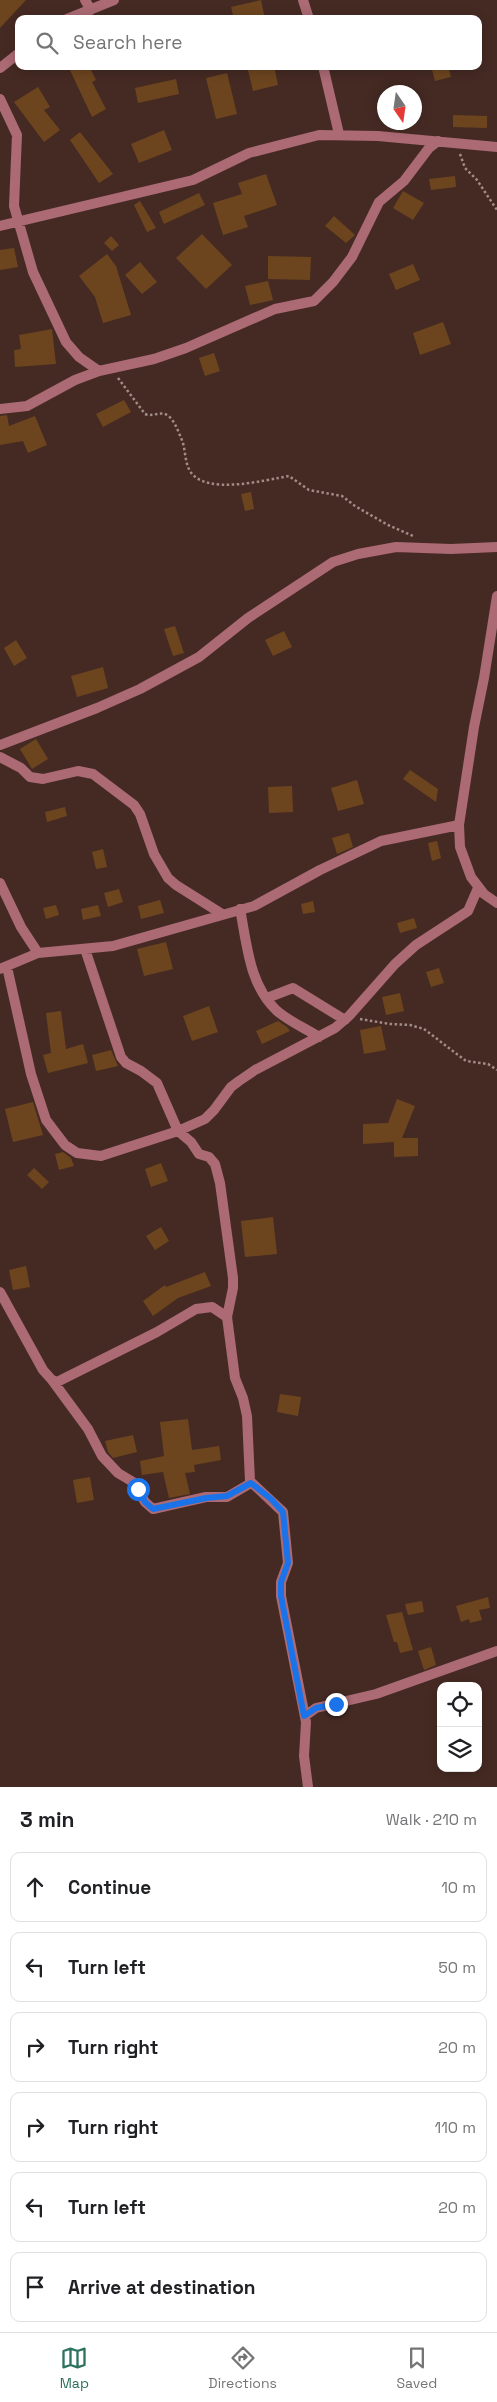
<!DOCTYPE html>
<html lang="en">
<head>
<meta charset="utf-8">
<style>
  :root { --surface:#fff; --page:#f6f6f6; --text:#202124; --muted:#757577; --line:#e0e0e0; --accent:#2d725e }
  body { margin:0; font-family:"Space Grotesk",sans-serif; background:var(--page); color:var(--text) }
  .controls { position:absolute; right:15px; bottom:15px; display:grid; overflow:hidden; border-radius:10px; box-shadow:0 2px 12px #0003 }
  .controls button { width:45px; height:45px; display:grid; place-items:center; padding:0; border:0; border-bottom:1px solid var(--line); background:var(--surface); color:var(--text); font:25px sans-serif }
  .compass { position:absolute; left:377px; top:85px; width:45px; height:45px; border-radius:50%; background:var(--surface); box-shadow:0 2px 12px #0003; rotate:167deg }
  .stop { position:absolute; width:15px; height:15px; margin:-11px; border:4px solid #1a73e8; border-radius:50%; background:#fff }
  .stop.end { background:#1a73e8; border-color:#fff; box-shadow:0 1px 5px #0008 }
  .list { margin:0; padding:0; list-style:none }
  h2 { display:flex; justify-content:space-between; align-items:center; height:65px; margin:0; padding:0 20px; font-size:21px }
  h2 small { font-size:16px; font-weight:400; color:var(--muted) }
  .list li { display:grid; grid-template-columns:32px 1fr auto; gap:15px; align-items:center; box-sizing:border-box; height:70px; margin:0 10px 10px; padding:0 10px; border:1px solid var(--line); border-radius:10px }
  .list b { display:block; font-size:19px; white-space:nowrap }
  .list em { font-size:16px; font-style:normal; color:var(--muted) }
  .icon { flex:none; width:28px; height:28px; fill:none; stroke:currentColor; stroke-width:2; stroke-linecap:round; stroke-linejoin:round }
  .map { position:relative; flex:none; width:497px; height:1787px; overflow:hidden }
  .search { position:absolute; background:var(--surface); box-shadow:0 2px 12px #0003; left:15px; right:15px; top:15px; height:55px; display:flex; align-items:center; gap:12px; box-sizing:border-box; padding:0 18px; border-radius:10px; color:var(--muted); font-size:19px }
  .sheet { height:545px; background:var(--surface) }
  nav { display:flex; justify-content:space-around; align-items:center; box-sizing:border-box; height:70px; border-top:1px solid var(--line); background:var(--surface); font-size:14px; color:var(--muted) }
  nav a { display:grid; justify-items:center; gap:2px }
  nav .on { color:var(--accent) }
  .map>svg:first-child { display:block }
  .building { fill:#6c451f }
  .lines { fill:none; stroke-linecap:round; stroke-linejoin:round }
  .path { stroke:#a28c86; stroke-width:2.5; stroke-dasharray:2.5 2.5; stroke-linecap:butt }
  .street { stroke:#ab6a74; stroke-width:10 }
  .route { stroke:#1a73e8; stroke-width:6 }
</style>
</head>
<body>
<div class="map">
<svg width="497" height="1787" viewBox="0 0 497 1787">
  <rect width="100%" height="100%" fill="#452a23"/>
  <path class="building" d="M0,0h26l-26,28z
    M261,0l4,19h-31l-3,-12z
    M68,66h21l7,14 -4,2 14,27 -14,8z
    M247,66h27l4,19 -25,6z
    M431,66h17l3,11 -16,4z
    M227,73l10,41 -21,5 -10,-41z
    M176,79l3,15 -41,9 -3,-15z
    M38,87l12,20 -6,3 16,20 -16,12 -30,-40z
    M453,115l34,1v12l-34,-1z
    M164,130l8,20 -33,13 -8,-19z
    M80,132l33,42 -14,9 -29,-43z
    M266,174l11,31 -33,11 4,11 -25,8 -10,-32 29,-9 -4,-11z
    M455,176l1,11 -25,3 -2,-11z
    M403,191l21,12 -11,17 -20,-12z
    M199,193l6,12 -41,19 -5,-12z
    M140,201l16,27 -9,4 -13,-27z
    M334,216l21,19 -9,8 -21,-17z
    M202,234l30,31 -26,24 -30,-31z
    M111,236l8,9 -7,6 -8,-8z
    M14,248l4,19 -18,3v-20z
    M107,254l9,12 15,49 -28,8 -8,-26 -16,-21z
    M268,256l43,1 -1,23 -42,-1z
    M140,262l17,20 -15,12 -17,-19z
    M413,264l7,16 -24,10 -7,-16z
    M268,281l5,19 -23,5 -5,-19z
    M443,322l8,22 -31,11 -7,-22z
    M52,329l4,35 -41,3 -1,-17 7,-1 -2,-14z
    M214,353l6,18 -15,5 -6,-18z
    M124,400l7,12 -28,15 -7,-13z
    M7,415l2,11 26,-10 12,29 -19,8 -5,-12 -23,4v-29z
    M251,492l3,17 -9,2 -4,-17z
    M175,626l9,27 -11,3 -9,-27z
    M284,631l8,16 -19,9 -8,-16z
    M16,640l11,18 -13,8 -10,-18z
    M103,667l5,21 -31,9 -6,-21z
    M36,739l12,20 -16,10 -12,-20z
    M410,770l28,19 -2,13 -33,-23z
    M357,780l7,24 -26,7 -7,-23z
    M292,786l1,26 -24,1 -1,-26z
    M65,807l2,9 -20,6 -2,-10z
    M349,833l4,14 -16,7 -5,-16z
    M437,841l4,17 -9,3 -4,-18z
    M103,849l4,18 -11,2 -4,-17z
    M119,889l4,13 -15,5 -4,-14z
    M160,900l4,13 -23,6 -3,-13z
    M313,901l2,11 -12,2 -2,-10z
    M56,905l3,10 -13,4 -3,-11z
    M98,905l3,11 -18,4 -2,-11z
    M414,918l3,10 -17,5 -3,-10z
    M166,942l7,27 -29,7 -7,-27z
    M439,968l5,15 -13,4 -5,-15z
    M400,993l4,18 -18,4 -4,-18z
    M209,1006l9,26 -26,9 -9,-25z
    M61,1011l5,38 17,-5 5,19 -40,10 -5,-18 8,-2 -5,-40z
    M278,1021l9,6 3,4 -28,13 -6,-13z
    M381,1026l5,24 -22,4 -4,-24z
    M111,1050l7,16 -22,5 -4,-16z
    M397,1099l18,7 -13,32h16v18l-24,1v-15l-31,2v-20l25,-1z
    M33,1102l10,33 -30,7 -8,-33z
    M63,1152l8,6 3,8 -15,4 -4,-16z
    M161,1163l7,18 -17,6 -6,-18z
    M34,1168l15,14 -7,7 -15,-14z
    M273,1217l4,37 -32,3 -4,-36z
    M161,1227l8,14 -14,9 -9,-14z
    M26,1266l4,21 -17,3 -4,-20z
    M205,1272l6,14 -33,12 -25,18 -10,-15 22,-16 1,2z
    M280,1394l21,3 -3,19 -21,-4z
    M188,1419l4,31 27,-4 2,14 -27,5 1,7 -10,1 5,21 -21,4 -6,-26 -21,3 -2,-14 24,-5 -4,-34z
    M133,1435l4,17 -24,6 -5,-6 -3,-11z
    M90,1477l4,23 -17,3 -4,-23z
    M488,1597l2,11 -11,2 3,10 -12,3 -1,-4 -8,3 -5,-16z
    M422,1601l2,11 -16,3 -3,-11z
    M402,1612l11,38 -13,3 -3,-11h-3l-8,-27z
    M431,1647l5,18 -12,5 -6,-19z"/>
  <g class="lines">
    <path class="path" d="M460,154l5,14 12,12 20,30
      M118,378l27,36c8,3 15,-3 22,1 7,4 11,16 14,23 5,10 3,23 9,33 15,25 75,9 99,5l20,14 33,6 13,10 33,19 25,11
      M360,1019l30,5 20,1 14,4 42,32 22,3 9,6"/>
    <path class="street" d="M85,0l6,10
      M303,0l6,19
      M67,19l47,-19
      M323,66l16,68
      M0,68l19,-15
      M0,99l17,36 -3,71 19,66 33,70 13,15 20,14
      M0,226l193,-46 56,-27 70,-18 59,1 119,11
      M0,409l27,-3 48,-26 24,-9 55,-12 32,-11 89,-39 39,-8 19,-19 19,-25 27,-55 25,-21 25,-33 9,-7
      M497,596l-13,82 -10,49 -15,98 1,22 11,30 13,17 13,9
      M0,745l97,-37 43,-19 59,-32 49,-39 85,-56 25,-8 38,-7 55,2 46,-2
      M0,757l21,11 9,9 13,2 35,-8 15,3 41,31 6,9 14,40 14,24 8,7 46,29
      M0,883l21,44 17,26
      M240,909c7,35 9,75 36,101 12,11 29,18 43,27
      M85,949l36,108 5,6 15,8 16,12 21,48 13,11 8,12 10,3 6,7 5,19 13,95v10l-6,29
      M7,967l24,107 15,46 19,25 12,8 24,3 77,-25 27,-12 9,-9 17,-23 8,-6 16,-11 80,-42 14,-12 46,-52 21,-19 52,-34 10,-23
      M0,969l38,-16 75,-7 141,-40 66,-36 61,-29 78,-16
      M267,998l26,-10 52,32
      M0,1292l43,78 9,10 5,2 100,-50 39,-23 16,-2 15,10 8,61 8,20 4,18 3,65 33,31 5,51 -7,19v14l25,126 -2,34 4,31
      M52,1380l36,49 14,27 16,17 15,9 12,20 8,7 53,-12h21l24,-14
      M305,1716l11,-8 60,-14 121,-43"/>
  </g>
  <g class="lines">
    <path class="route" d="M138,1489l7,13 8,7 53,-11 21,-2 24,-13 20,16 12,13 5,51 -7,19v14l23,120 12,-8 20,-4"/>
  </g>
</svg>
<div class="controls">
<button><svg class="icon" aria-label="locate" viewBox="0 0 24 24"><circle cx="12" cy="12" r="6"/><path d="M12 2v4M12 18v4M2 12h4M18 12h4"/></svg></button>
<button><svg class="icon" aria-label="layers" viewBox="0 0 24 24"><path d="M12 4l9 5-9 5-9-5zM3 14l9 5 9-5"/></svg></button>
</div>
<svg class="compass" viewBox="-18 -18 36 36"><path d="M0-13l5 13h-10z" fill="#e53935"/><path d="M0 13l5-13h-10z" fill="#757577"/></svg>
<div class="stop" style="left:138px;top:1489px"></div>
<div class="stop end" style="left:336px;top:1704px"></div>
<div class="search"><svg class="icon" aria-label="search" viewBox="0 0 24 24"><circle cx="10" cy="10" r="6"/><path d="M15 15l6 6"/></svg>Search here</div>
</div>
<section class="sheet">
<h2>3 min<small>Walk · 210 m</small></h2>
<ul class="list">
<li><svg class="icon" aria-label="ahead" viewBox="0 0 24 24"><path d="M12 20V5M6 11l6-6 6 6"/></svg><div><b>Continue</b></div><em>10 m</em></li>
<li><svg class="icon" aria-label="left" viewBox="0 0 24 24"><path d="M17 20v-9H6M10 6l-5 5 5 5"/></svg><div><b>Turn left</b></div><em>50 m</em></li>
<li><svg class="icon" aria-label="right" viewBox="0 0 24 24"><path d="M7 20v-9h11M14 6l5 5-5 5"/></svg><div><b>Turn right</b></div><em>20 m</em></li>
<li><svg class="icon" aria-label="right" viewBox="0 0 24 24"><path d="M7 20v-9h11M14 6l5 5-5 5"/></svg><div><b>Turn right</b></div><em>110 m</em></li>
<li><svg class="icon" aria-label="left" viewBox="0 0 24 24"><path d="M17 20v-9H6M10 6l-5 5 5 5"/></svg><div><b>Turn left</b></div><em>20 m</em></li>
<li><svg class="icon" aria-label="arrive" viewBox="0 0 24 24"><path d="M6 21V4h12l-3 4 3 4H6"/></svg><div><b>Arrive at destination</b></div></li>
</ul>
</section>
<nav>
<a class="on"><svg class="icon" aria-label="map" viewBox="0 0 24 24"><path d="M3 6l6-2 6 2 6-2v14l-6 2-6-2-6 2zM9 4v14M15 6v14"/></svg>Map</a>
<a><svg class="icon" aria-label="directions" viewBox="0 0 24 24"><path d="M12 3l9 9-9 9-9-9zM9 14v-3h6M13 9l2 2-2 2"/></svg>Directions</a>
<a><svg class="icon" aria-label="saved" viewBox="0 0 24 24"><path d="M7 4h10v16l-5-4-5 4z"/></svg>Saved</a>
</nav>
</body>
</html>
